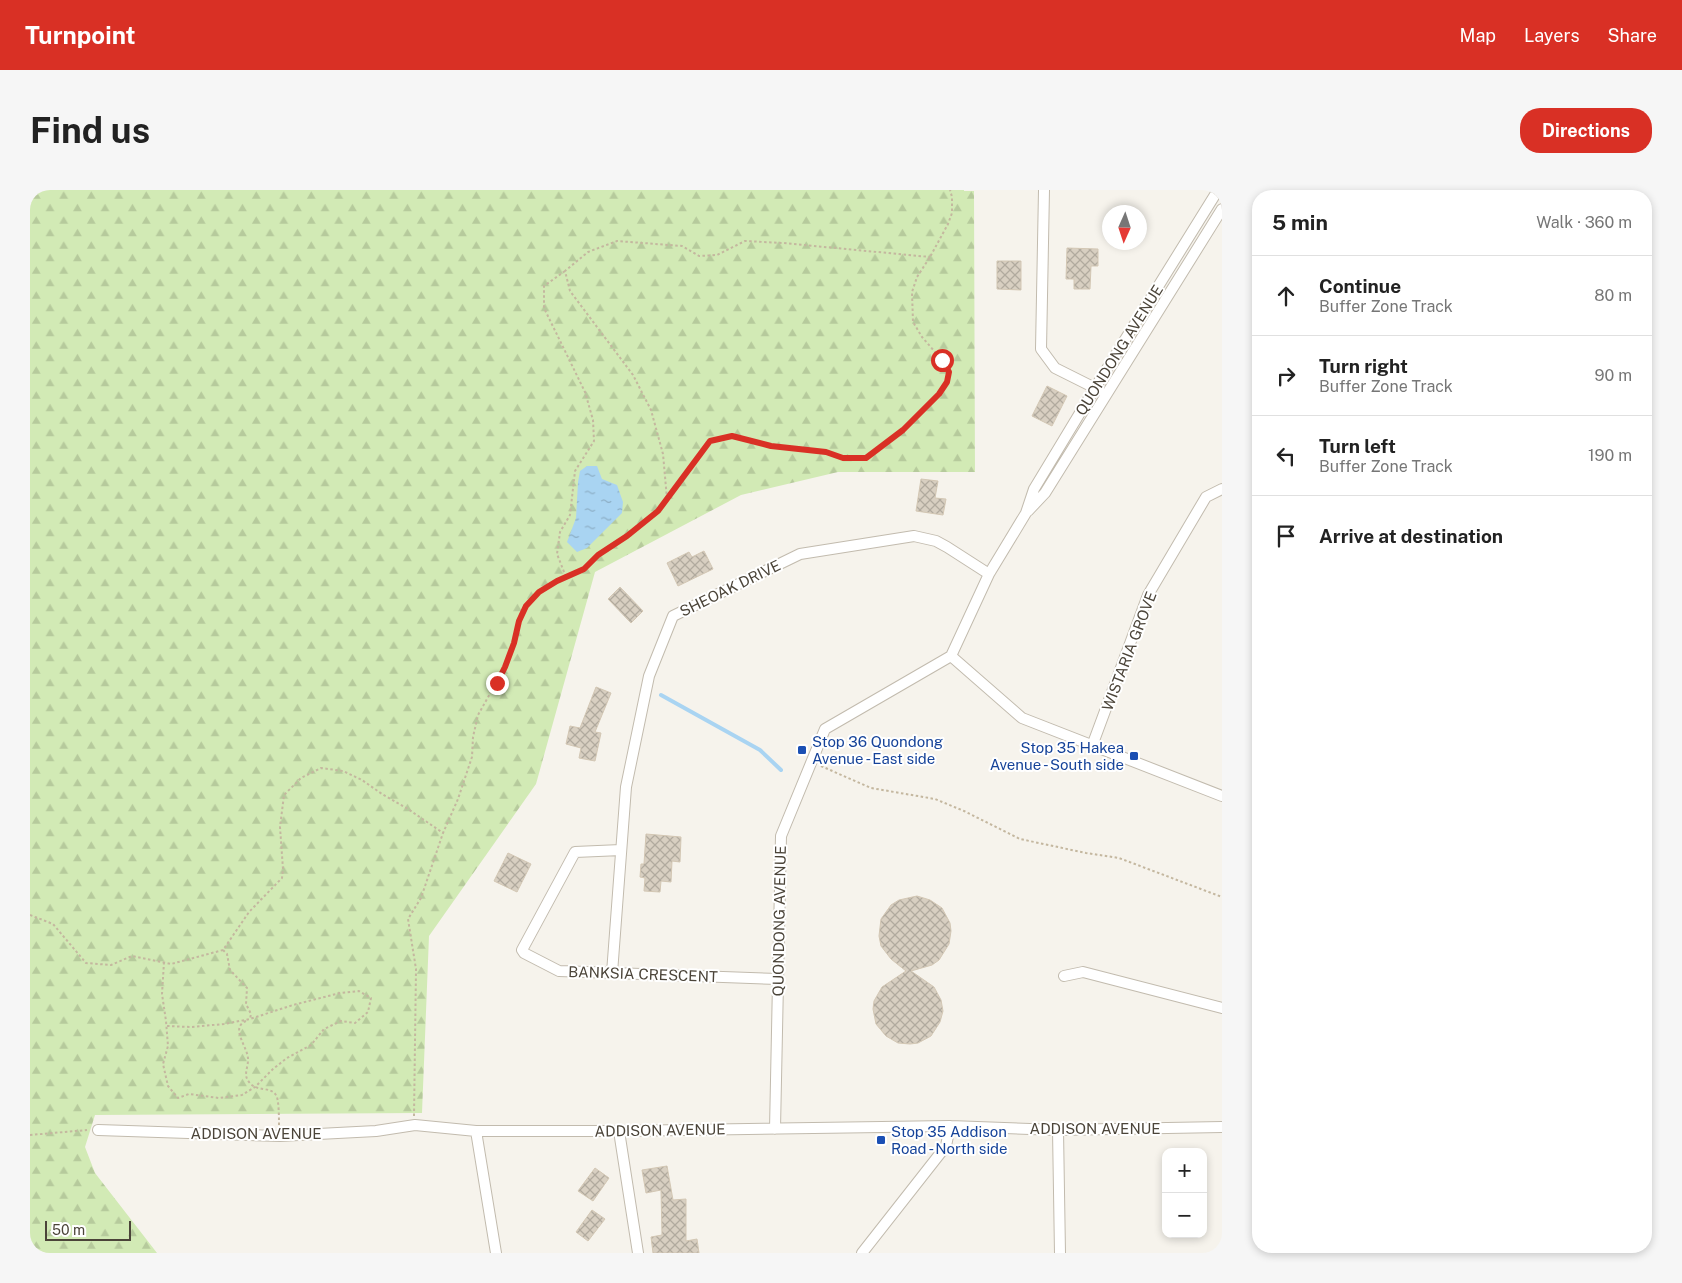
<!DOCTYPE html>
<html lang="en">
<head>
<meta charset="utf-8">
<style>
  :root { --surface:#fff; --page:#f6f6f6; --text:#222; --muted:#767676; --line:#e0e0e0; --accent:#d93025 }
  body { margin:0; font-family:"Public Sans",sans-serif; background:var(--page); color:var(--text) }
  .controls { position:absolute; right:15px; bottom:15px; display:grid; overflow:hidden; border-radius:10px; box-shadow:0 2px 8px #0003 }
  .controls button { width:45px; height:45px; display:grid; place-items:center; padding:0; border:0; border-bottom:1px solid var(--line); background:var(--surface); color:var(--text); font:25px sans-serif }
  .compass { position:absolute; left:1072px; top:15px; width:45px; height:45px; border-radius:50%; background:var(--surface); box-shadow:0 2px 8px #0003; rotate:183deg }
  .scale { position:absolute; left:15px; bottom:12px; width:86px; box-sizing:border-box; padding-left:5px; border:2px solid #4b4439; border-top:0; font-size:14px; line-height:18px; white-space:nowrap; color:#4b4439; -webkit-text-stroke:4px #fff; paint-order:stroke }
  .stop { position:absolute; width:15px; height:15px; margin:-11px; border:4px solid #d93025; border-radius:50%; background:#fff }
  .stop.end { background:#d93025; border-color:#fff; box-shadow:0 1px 5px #0008 }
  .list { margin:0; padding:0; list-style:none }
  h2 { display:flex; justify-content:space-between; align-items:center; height:65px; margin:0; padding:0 20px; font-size:21px }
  h2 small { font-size:16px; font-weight:400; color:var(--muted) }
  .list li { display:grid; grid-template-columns:32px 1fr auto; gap:15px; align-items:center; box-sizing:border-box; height:80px; padding:0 20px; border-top:1px solid var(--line) }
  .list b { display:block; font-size:19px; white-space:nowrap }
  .list p { margin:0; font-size:16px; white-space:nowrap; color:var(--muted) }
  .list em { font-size:16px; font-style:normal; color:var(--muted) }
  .icon { flex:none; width:28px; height:28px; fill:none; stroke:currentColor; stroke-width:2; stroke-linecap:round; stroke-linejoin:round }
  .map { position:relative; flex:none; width:1192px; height:1063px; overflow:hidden; border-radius:20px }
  header { display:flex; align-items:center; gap:30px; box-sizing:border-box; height:70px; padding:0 25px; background:var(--accent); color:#fff }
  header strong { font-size:24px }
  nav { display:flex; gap:28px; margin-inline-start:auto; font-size:18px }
  .intro { display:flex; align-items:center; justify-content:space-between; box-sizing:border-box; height:120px; padding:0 30px }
  h1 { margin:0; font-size:35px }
  .button { padding:12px 22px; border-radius:20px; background:var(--accent); color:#fff; font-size:18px; font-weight:700 }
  main { display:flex; gap:30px; padding:0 30px }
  aside { flex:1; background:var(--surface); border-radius:20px; box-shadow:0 2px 8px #0003 }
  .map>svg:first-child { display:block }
  .forest { fill:url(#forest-firs) }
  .water { fill:url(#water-ripples) }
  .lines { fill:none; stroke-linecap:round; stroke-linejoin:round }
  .stream { stroke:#a9d4f2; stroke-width:4 }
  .building { fill:url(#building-cross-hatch); stroke:#d3c7b4 }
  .street-casing { stroke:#c2bbae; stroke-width:12 }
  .path { stroke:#c4b79f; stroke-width:2; stroke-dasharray:2.5 2.5; stroke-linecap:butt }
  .street { stroke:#fff; stroke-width:10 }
  .route { stroke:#d93025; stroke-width:6 }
  .transit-dot { fill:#1a4fb4; stroke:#fff; stroke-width:2 }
  .labels { text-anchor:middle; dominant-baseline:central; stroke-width:4; stroke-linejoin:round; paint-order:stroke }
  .street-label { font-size:15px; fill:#4b4439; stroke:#fff }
  .transit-label { font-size:15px; fill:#164399; stroke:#fff; text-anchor:start }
</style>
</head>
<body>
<header>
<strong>Turnpoint</strong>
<nav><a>Map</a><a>Layers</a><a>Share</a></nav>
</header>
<div class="intro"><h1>Find us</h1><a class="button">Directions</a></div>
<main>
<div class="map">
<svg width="1192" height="1063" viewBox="0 0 1192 1063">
  <defs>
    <pattern id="forest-firs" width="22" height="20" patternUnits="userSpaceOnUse" patternTransform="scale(1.25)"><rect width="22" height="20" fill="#d2eab5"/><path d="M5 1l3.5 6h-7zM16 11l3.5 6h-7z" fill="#b6ca9c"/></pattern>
    <pattern id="water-ripples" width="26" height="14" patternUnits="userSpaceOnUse" patternTransform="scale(1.25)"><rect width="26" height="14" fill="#a9d4f2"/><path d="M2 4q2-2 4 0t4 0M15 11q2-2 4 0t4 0" fill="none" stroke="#8caec5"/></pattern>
    <pattern id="building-cross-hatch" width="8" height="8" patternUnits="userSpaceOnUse" patternTransform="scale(1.25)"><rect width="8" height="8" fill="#d8cfc1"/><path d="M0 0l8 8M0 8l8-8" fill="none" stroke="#b1aa9e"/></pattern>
  </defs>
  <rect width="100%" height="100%" fill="#f6f3ec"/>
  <path class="forest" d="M0,0h934v1h10l1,281h-137l-97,23 -146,77 -59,212 -107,152 -7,177 -327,2 -10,32 10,26 62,80h-127z"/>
  <path class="water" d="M557,276h10l5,13 15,6 6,17 -1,11 -35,35 -10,4 -10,-10 9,-24 2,-36 2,-11z"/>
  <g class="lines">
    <path class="stream" d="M631,505l99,55 21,20"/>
  </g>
  <path class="building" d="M1037,58l31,1v17h-7l-1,23h-16v-10h-8z
    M967,71h24v29l-24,-1z
    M1017,196l20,10 -15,30 -20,-10z
    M891,289l17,2 -3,17 11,1 -3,16 -27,-4z
    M674,361l9,18 -35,17 -11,-23 22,-11 3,5z
    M590,397l23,24 -12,12 -23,-24z
    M566,497l15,6 -16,39 6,1 -6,28 -16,-3 2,-10 -15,-4 4,-18 10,2z
    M616,644l35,3 -1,25 -8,-1 -1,21 -10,-1 -1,11 -16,-1 1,-13 -5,-1 1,-13h3z
    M478,663l23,11 -14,28 -23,-11z
    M887,706l13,4 12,8 8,15 1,8 -2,13 -10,16 -7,5 -21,6 23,16 7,13 2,11 -3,11 -9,14 -13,7 -8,1 -12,-1 -12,-7 -10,-12 -3,-15 1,-8 8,-14 24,-16 -15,-12 -10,-13 -2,-10 2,-17 10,-14 8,-5z
    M637,976l6,34 13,-1v42l11,-2 2,14h-46l-2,-16 11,-2 -1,-45 -15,3 -4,-23z
    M565,978l14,10 -16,23 -15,-10z
    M562,1020l13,9 -17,22 -12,-9z"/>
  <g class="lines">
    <g class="street-casing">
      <path id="street" d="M1014,0l-3,159 14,19 44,22
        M998,321l17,-18 177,-284
        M921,466l71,62 200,78
        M1062,556l56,-151 58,-98 16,-8
        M591,660l-46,2 -53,98 2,3 35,18 219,8
        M582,783l14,-186 23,-111 24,-60 127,-62 114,-18 22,5 11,6 42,27
        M1034,786l19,-4 139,36
        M745,939l6,-293 44,-107 126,-73 38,-82 37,-61 8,-24 61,-101 123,-198
        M68,940l182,6 96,-5 39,-6 61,6h143l331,-5 108,4 164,-3
        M1028,940l2,123
        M446,941l20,122
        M589,941l19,122
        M832,1063l84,-107 4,-20"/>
    </g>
    <path class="path" d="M535,81l-21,15v22l41,84 8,28 1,21 -19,30 -5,44 -10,17 -3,22 9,23
      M637,309l-4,-45 -12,-44 -18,-35 -63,-84 -5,-20 23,-19 29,-11 65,5 17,10 18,-1 28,-14 38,2 147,14
      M791,576l50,22 64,11 29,12 56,28 66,14 33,5 103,39
      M0,725l23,9 33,39 25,2 21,-9 39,8 52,-14 26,-38 33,-34 1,-9 -3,-42 4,-32 17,-17 20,-10 22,3 19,9 20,14 26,15 35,24 15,-34 14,-42 1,-20 5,-22 27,-48 9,-24 5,-22 7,-15 13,-14 18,-11 27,-12 14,-14 29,-19 31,-25 52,-70 22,-5 39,10 55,6 17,7 23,-1 37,-28 36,-36 8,-12 2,-9 -7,-13 -20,-23 -9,-15 -1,-30 5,-15 13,-20 18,-33 4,-11v-16l-2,-7
      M193,760l4,4 3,16 17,18 -1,16 5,10 -1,5
      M134,772l-2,32 4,27 2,25 -5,18 5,22 10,12 11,-4 30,4 23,-3 13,-8 18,-18 14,-11 24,-13 13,-16 17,-8 14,2 13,-11 3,-14 -12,-7 -19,2 -47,12 -43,14 -26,5 -33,3 -24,-1
      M216,831c-17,7 3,27 2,39 0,8 -5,15 1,22 7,10 21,4 27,13 3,4 3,24 3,31
      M384,926l2,-147 -8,-50 13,-21 22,-65
      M0,945l57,-5"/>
    <use href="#street" class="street"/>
  </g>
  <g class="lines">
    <path class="route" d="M467,493l8,-16 9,-24 5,-22 7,-15 13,-14 18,-11 27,-12 14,-14 29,-19 31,-25 52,-70 22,-5 39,10 55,6 17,6h23l37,-28 36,-36 8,-12 2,-10 -7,-12"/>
  </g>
  <g class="transit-dot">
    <rect x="767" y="555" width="10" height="10" rx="2.5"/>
    <rect x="1099" y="561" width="10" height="10" rx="2.5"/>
    <rect x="846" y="945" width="10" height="10" rx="2.5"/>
  </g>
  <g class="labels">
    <g class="street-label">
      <text transform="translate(1089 160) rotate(-58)">QUONDONG AVENUE</text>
      <text transform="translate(700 398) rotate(-26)">SHEOAK DRIVE</text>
      <text transform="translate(1099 461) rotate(-69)">WISTARIA GROVE</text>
      <text transform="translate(749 731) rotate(-89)">QUONDONG AVENUE</text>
      <text transform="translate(613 784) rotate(2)">BANKSIA CRESCENT</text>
      <text x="1065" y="938">ADDISON AVENUE</text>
      <text transform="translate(630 940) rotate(-1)">ADDISON AVENUE</text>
      <text x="226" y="943">ADDISON AVENUE</text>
    </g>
    <g class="transit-label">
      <text x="782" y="551">Stop 36 Quondong<tspan x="782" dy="17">Avenue - East side</tspan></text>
      <text x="1094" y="557" text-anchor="end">Stop 35 Hakea<tspan x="1094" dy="17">Avenue - South side</tspan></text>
      <text x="861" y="941">Stop 35 Addison<tspan x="861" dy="17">Road - North side</tspan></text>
    </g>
  </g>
</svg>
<div class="controls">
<button>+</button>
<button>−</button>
</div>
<svg class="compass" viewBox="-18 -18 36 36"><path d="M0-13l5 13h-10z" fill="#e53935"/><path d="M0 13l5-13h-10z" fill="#767676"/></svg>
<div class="scale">50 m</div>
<div class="stop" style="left:912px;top:170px"></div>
<div class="stop end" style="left:467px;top:493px"></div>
</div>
<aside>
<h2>5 min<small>Walk · 360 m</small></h2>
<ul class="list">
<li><svg class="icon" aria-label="ahead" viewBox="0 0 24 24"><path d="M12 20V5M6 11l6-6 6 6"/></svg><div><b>Continue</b><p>Buffer Zone Track</p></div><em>80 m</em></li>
<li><svg class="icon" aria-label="right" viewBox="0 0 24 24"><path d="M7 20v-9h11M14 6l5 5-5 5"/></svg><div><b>Turn right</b><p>Buffer Zone Track</p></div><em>90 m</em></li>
<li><svg class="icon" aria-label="left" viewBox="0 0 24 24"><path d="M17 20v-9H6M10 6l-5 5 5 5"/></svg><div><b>Turn left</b><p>Buffer Zone Track</p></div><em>190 m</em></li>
<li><svg class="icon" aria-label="arrive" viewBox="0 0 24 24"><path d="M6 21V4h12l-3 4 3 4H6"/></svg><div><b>Arrive at destination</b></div></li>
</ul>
</aside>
</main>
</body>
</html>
